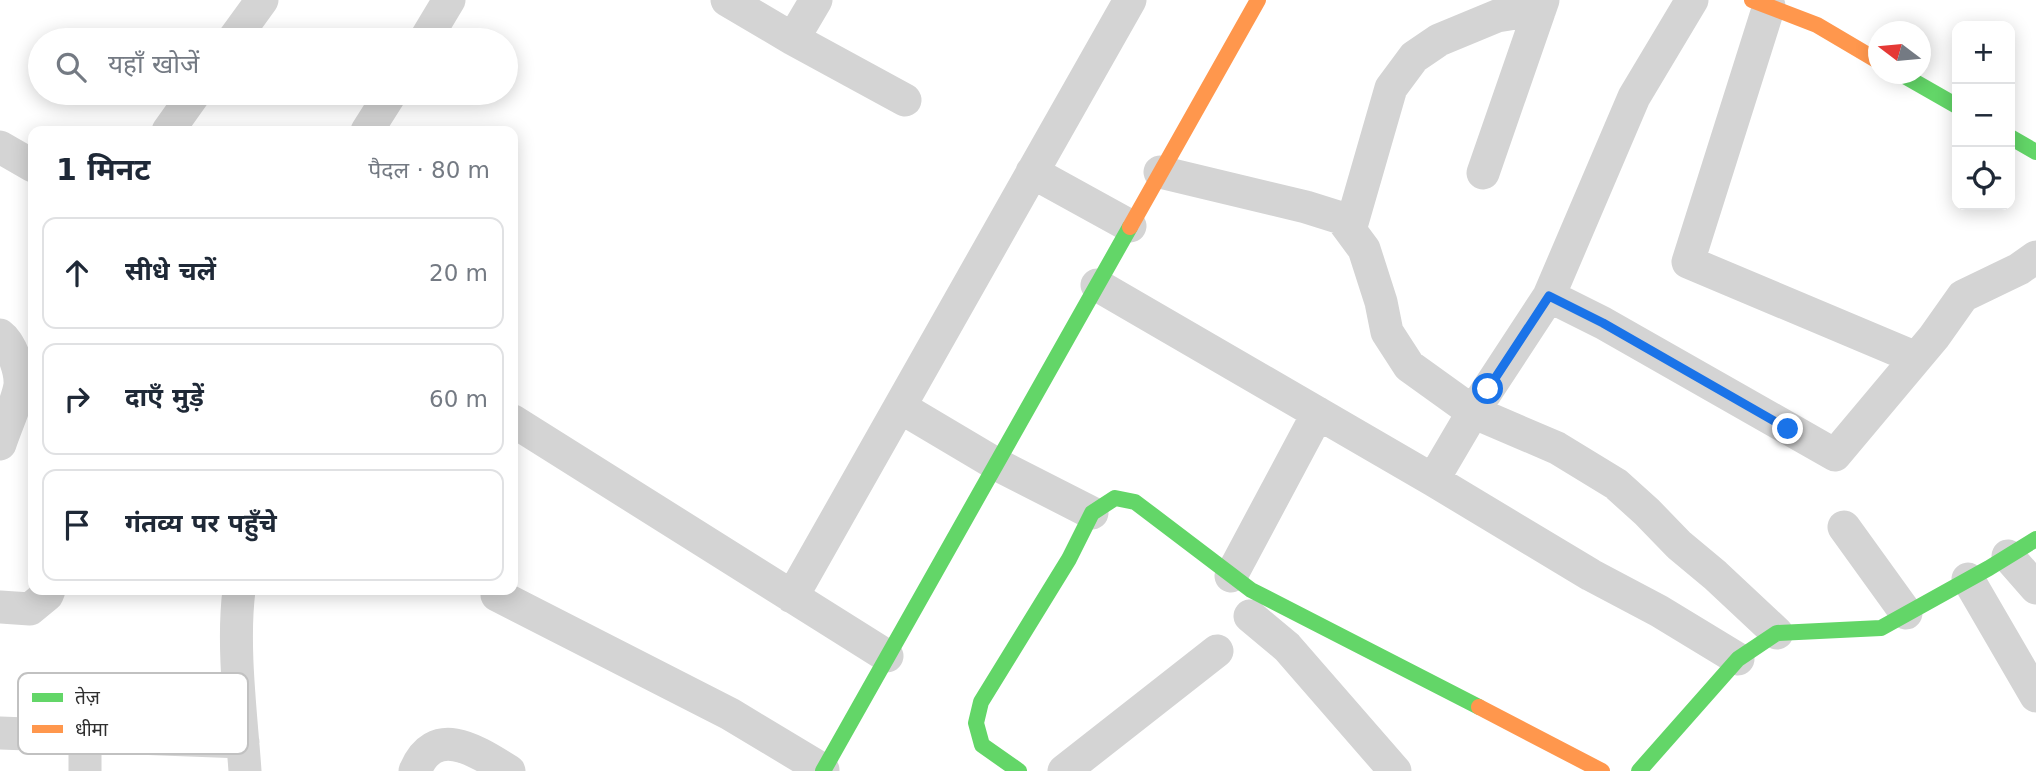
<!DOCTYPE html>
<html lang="hi">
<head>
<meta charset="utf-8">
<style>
  :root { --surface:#fff; --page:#f6f6f7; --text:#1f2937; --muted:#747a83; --line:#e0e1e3 }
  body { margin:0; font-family:"DejaVu Sans","Noto Sans Devanagari",sans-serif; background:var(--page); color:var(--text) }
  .controls { position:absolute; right:21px; top:21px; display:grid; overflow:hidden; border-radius:14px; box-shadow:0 4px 18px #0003 }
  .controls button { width:63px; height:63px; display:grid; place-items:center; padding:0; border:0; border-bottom:2px solid var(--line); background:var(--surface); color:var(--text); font:35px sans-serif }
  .compass { position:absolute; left:1868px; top:21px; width:63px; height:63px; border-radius:50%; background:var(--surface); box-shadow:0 4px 18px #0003; rotate:286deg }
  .stop { position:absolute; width:21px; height:21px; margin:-16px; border:5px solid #1a73e8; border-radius:50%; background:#fff }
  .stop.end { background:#1a73e8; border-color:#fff; box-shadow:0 2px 7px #0008 }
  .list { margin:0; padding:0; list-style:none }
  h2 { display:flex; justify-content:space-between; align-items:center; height:91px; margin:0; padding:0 28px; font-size:30px }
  h2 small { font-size:23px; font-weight:400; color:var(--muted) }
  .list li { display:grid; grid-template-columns:46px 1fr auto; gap:21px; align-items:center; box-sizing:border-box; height:112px; margin:0 14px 14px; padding:0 14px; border:2px solid var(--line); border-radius:14px }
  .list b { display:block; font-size:26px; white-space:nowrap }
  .list em { font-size:23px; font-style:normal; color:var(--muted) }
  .icon { flex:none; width:38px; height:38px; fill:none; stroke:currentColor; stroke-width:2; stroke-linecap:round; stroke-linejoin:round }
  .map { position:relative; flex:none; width:2036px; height:771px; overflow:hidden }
  .search { position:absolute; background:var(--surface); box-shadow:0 4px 18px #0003; left:28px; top:28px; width:490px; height:77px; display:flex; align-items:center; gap:18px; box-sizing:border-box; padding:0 24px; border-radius:38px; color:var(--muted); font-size:26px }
  .panel { position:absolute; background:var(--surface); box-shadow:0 4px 18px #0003; left:28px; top:126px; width:490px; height:469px; border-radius:14px }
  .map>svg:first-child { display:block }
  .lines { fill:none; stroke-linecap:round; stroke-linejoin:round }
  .street { stroke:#d4d4d4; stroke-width:33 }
  .fast { stroke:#63d668; stroke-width:16 }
  .slow { stroke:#ff974d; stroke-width:16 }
  .route { stroke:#1a73e8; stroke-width:9 }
  .key { fill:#fff; stroke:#c1c1c1; stroke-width:2 }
  .key-label { font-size:19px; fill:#2f2f2f }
</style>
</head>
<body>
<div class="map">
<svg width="2036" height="771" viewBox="0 0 2036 771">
  <rect width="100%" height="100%" fill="#fff"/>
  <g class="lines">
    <path class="street" d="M727,0l66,39 112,61
      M1769,6l-81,256 228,96
      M793,39l23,-39
      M233,40l29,-40
      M425,40l24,-40
      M168,131l27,-38
      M367,131l24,-38
      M0,147l33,19
      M1032,172l98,54
      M1160,172l146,35 35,11 23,31 17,53 6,30 22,34 64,46 84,36 59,36 31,28 32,33 36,30 62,58
      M1483,173l60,-173
      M1350,230l41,-142 23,-31 25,-17 58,-24 43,-7
      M1097,285l336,195 158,95 68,36 79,48
      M1549,296l54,27 232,132 99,-118 29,-41 56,-27 17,-12
      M0,335c11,8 21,36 20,50 -2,15 -15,43 -20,59
      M900,407l96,57 96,49
      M513,421l374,235
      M1433,480l40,-68 76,-116 85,-199 58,-97
      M1844,527l62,86
      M2008,556l28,32
      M1231,576l87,-163
      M1968,579l68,117
      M239,590c-7,56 2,124 6,181
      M497,595l233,119 93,56
      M792,597l338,-597
      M0,607l30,2 17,-14 2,-5
      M1250,616l37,31 108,124
      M0,733l243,9
      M85,771v-35
      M415,771c20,-49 63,-19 94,0
      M1064,771l153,-120"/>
    <path class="fast" d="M1901,74l56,32
      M2010,137l26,15
      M823,771l307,-544
      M1019,771l-37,-26 -6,-22 5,-21 88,-143 23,-46 23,-15 20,4 116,88 228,117
      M1639,771l99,-112 39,-26 104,-5 108,-60 47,-29"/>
    <path class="slow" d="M1752,0l65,25 61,36
      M1130,227l128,-227
      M1479,707l123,64"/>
  </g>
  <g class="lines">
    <path class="route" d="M1488,389l61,-93 54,27 185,106"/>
  </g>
  <rect x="18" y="673" width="230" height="81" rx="10" class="key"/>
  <rect x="32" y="693" width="31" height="9" fill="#63d668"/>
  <rect x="32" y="725" width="31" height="8" fill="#ff974d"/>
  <g class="key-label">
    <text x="75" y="704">तेज़</text>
    <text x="75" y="736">धीमा</text>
  </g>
</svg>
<div class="controls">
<button>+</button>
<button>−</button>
<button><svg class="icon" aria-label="locate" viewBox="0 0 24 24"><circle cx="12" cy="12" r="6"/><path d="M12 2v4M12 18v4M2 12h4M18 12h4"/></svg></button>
</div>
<svg class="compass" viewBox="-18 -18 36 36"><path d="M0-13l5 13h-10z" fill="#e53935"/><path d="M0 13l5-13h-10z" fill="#747a83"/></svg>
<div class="stop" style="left:1488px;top:389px"></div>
<div class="stop end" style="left:1788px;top:429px"></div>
<div class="search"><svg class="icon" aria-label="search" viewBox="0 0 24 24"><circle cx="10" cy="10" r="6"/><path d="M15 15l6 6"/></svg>यहाँ खोजें</div>
<section class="panel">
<h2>1 मिनट<small>पैदल · 80 m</small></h2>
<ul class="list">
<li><svg class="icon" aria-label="ahead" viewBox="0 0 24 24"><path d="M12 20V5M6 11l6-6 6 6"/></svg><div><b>सीधे चलें</b></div><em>20 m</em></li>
<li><svg class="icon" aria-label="right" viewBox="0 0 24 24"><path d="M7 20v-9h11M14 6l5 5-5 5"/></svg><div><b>दाएँ मुड़ें</b></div><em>60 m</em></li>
<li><svg class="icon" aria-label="arrive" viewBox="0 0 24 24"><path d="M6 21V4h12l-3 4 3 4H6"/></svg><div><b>गंतव्य पर पहुँचे</b></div></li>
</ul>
</section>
</div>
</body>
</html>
